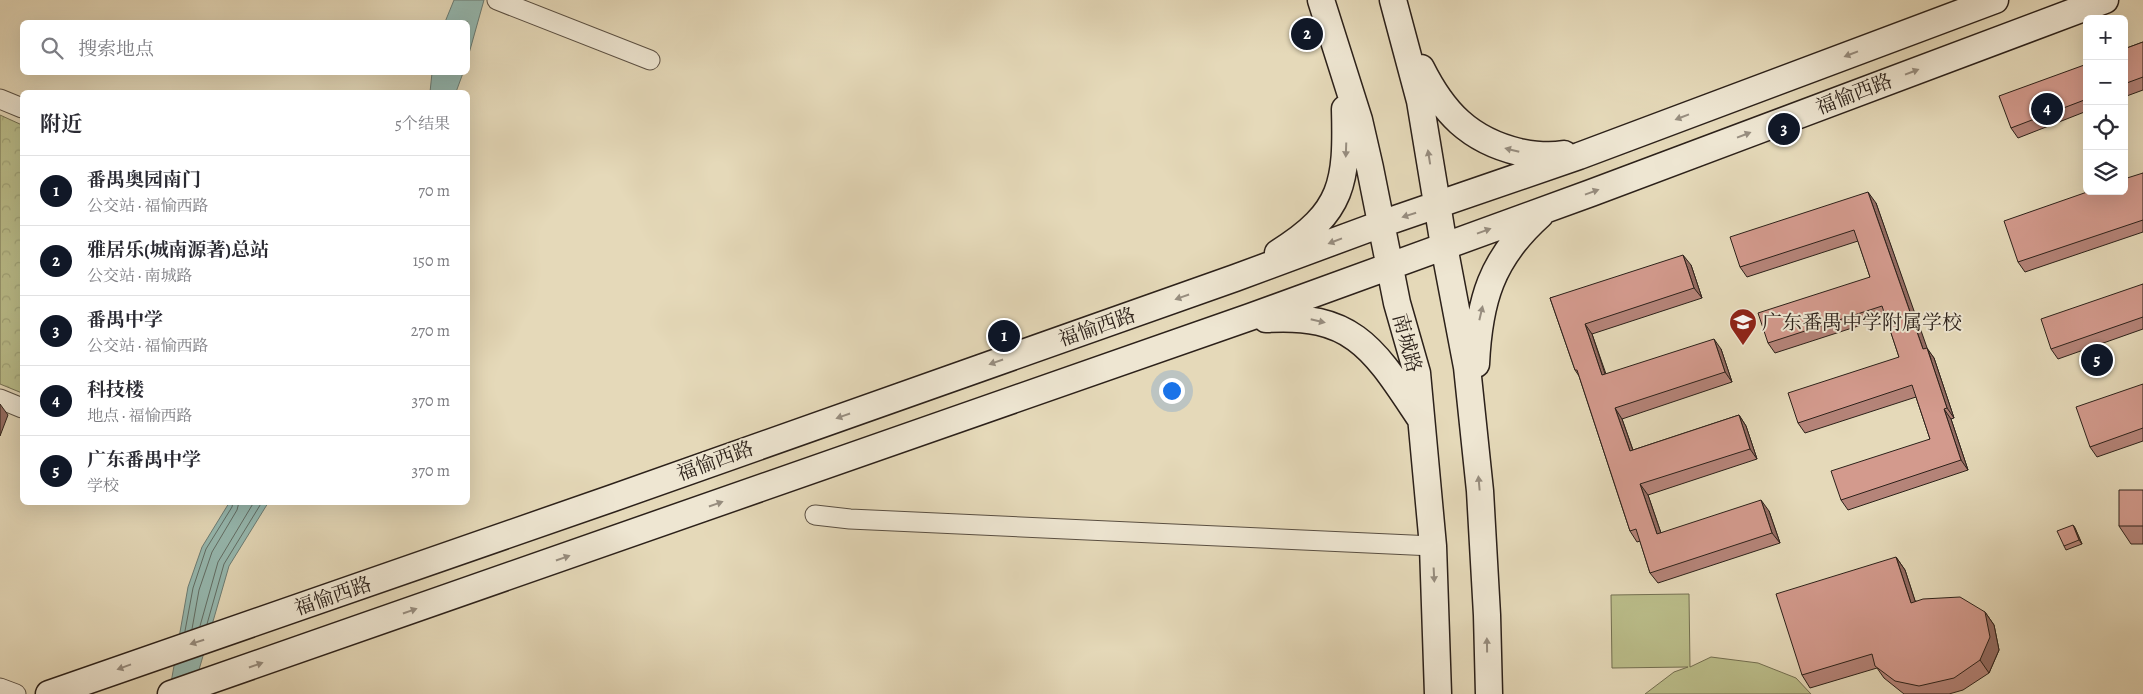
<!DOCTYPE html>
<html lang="zh">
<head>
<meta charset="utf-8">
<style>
  :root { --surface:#fff; --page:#f2f2f3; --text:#2b2b33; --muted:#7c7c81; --line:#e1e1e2; --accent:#111827 }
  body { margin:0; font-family:Alegreya,"Noto Serif SC",serif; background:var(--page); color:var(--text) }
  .controls { position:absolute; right:15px; top:15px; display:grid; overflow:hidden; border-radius:8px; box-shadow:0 5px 20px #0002 }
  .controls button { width:45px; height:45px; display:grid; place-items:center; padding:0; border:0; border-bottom:1px solid var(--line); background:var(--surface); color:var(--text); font:25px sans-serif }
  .you { position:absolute; left:1171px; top:390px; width:18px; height:18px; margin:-12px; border:4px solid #fff; border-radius:50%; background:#1a73e8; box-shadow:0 0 0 8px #1a73e833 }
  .badge { display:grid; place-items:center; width:32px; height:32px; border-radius:50%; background:var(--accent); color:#fff; font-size:16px; font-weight:700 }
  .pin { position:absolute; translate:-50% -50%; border:2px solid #fff; box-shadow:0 1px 5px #0006 }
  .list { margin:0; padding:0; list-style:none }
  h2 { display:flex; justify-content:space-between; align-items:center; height:65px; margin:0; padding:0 20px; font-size:21px }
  h2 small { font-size:16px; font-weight:400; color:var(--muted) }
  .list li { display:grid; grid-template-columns:32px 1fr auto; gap:15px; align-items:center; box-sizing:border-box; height:70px; padding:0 20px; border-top:1px solid var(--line) }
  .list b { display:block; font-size:19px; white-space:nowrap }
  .list p { margin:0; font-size:16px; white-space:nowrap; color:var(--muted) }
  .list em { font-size:16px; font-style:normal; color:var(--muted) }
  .icon { flex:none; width:28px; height:28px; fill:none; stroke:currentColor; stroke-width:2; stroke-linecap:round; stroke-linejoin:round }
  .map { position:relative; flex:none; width:2143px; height:694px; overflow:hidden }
  .search { position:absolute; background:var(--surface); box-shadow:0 5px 20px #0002; left:20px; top:20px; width:450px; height:55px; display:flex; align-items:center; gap:12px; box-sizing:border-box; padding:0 18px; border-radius:8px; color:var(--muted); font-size:19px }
  .panel { position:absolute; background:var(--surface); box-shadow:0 5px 20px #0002; left:20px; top:90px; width:450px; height:415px; border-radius:8px }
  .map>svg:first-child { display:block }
  .park { fill:url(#park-crowns); stroke:#747052 }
  .pitch { fill:#bbbe8b; stroke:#747052 }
  .water { fill:#96bab2; stroke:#6c7d75 }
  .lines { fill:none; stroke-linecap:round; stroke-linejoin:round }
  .shore { stroke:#616e66; stroke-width:1 }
  .street-casing { stroke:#5a4f42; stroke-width:21 }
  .secondary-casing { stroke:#2c211a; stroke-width:29 }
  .street { stroke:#eee6d2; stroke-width:19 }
  .secondary { stroke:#eee6d2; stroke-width:26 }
  .wall { fill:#b58479; stroke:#2c211a }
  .shaded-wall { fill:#946c63; stroke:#2c211a }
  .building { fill:#d39a8d; stroke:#2c211a }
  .oneway { fill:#978d7f }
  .labels { text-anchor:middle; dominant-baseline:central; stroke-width:4; stroke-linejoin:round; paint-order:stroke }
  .street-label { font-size:20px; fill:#2c211a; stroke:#eee6d2 }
  .poi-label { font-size:20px; fill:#2c211a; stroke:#eee6d2; text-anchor:start }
</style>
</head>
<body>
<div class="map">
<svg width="2143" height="694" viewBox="0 0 2143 694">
  <defs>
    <pattern id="park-crowns" width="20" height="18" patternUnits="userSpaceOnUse" patternTransform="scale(1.25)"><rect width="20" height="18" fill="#bbbe8b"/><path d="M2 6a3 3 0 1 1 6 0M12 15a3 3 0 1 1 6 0" fill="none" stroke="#a1a377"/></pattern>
  </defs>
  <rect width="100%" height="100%" fill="#e5d9b9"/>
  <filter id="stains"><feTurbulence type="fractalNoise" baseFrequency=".004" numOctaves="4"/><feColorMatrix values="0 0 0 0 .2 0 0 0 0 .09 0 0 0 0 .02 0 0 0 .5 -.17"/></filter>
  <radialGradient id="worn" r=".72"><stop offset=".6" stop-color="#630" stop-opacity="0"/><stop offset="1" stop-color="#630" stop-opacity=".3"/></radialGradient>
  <path class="park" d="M0,115l22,10v268l-22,-9z"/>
  <path class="pitch" d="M1689,594l1,73 21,-10 47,6 38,15 15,16h-166l29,-22 14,-5 -76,1 -1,-73z"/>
  <path class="water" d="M454,0h30l-16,57v-35h-23z
    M432,73h31l-7,19h-26z
    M229,503h39l-39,63 -37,128h-23l19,-107 14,-40z"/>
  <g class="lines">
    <path class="shore" d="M207,624l17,-60 38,-62
      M200,626l18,-64 36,-60
      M192,629l7,-39 13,-38 25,-42 2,-8
      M185,631l8,-43 13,-39 26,-42 1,-5"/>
    <g class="street-casing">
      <path id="street" d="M497,0l153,60
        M0,99l22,9
        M0,399l22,9
        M815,515l35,4 583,27
        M0,688l16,6"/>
    </g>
    <g class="secondary-casing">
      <path id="secondary" d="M1321,0l38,120 11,48 27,135 20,70 16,173 5,148
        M1393,0l27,101 24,145 23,121 13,124 7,124 2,79
        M1421,68c22,44 48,72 98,84 15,3 29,5 45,2
        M1278,253c66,-41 69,-71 67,-144
        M1266,319c89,-6 109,32 154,99
        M1476,364c3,-63 15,-105 64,-149
        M49,694l564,-196 622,-220 146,-54 198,-68 416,-156
        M171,694l1079,-377 341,-124 514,-193"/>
    </g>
    <use href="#street" class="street"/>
    <use href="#secondary" class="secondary"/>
  </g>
  <path class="wall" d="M2143,42v48l-19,7v-48z
    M2087,64v47l-69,27 -7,-10z
    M2143,173v59l-118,40 -7,-10z
    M1876,203l50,145 8,10 20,60 -3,1 17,51 -120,40 -7,-10 89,-61 -14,-42 -111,36 -7,-10 101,-66 -13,-40 -111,36 -7,-10 102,-66 -12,-36 -111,36 -7,-10z
    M1691,265l11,33 -110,36 14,40 115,-25 11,33 -110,37 11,31 106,-35 7,11 11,33 -109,36 13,38 108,-22 11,32 -122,40 -8,-10 -10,-32 -3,1 -7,-11 -51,-155 -4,-6 -25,-72z
    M2143,284v45l-85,30 -7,-10z
    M2143,384v57l-46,16 -7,-10z
    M2143,490v54h-12l-12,-18z
    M2073,525l2,3 7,16 -16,6 -2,-4z
    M1896,557l9,13 10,31 70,11 9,13 5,25 -10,23 -26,17 -14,4h-45l-20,-16 -7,-10 -67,20 -8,-13z"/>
  <path class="shaded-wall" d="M1868,192l8,11 55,156 -8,-10z
    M1683,255l8,10 11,33 -8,-10z
    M1585,324l7,10 17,52 -7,-11z
    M1714,339l7,10 11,33 -7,-10z
    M1927,348l7,10 20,60 -7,-10z
    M0,404l8,11 -8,21z
    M1615,408l7,11 15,43 -7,-11z
    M1944,409l7,10 17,51 -7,-10z
    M1739,415l7,11 11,33 -7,-10z
    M1640,484l8,11 17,50 -8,-11z
    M1761,500l8,11 11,32 -8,-10z
    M2073,525l2,3 7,16 -3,-4z
    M1896,557l9,13 15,46 -9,-13z
    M1985,612l9,13 5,25 -10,23 -9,-13z"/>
  <path class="building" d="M2143,42v35l-19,7v-35z
    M2087,64v35l-76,29 -12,-32z
    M2143,173v47l-125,42 -14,-41 86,-30h34v-12z
    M1868,192l55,157 4,-1 20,60 -3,1 17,51 -120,40 -10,-29 99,-32 -18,-54 -114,38 -10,-30 111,-36 -17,-51 -114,37 -10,-30 112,-36 -16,-47 -114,37 -10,-30z
    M1683,255l11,33 -109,36 17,51 112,-36 11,33 -110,36 15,43 109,-36 11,34 -110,35 17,50 104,-34 11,33 -122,40 -14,-44 -6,2 -53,-161h-2l-25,-72z
    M2143,284v33l-92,32 -10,-30z
    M2143,384v44l-53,19 -14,-40z
    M2119,490h24v36h-24z
    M2073,525l6,15 -15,6 -7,-15z
    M1896,557l15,46 12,-4 37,-2 25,15 5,25 -10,23 -26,18 -35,8 -24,-5 -20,-15 -3,-12 -70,21 -26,-81z"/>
  <defs><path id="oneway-solid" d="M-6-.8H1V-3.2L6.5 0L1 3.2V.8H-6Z" transform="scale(1.25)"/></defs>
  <g class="oneway">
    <use href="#oneway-solid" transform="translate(1851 54) rotate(159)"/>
    <use href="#oneway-solid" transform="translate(1912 72) rotate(-21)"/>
    <use href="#oneway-solid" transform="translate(1682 117) rotate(159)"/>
    <use href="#oneway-solid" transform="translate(1744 135) rotate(-21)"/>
    <use href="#oneway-solid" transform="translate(1346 150) rotate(92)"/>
    <use href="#oneway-solid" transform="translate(1512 150) rotate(-166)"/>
    <use href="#oneway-solid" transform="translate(1429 157) rotate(-99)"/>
    <use href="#oneway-solid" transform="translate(1592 192) rotate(-20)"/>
    <use href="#oneway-solid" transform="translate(1409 215) rotate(162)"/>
    <use href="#oneway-solid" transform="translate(1484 231) rotate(-20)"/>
    <use href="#oneway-solid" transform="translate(1335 241) rotate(159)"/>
    <use href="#oneway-solid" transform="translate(1182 297) rotate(161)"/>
    <use href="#oneway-solid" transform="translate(1481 313) rotate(-77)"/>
    <use href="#oneway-solid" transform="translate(1318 321) rotate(13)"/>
    <use href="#oneway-solid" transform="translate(996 362) rotate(161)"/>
    <use href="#oneway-solid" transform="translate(843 416) rotate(161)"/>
    <use href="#oneway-solid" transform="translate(1479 483) rotate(-95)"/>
    <use href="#oneway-solid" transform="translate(716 504) rotate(-19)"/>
    <use href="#oneway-solid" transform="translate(563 558) rotate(-19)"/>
    <use href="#oneway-solid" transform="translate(1434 575) rotate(87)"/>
    <use href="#oneway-solid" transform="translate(410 611) rotate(-19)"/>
    <use href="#oneway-solid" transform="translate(197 642) rotate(163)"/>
    <use href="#oneway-solid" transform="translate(1487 645) rotate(-91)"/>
    <use href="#oneway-solid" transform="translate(256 665) rotate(-19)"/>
    <use href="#oneway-solid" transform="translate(124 667) rotate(160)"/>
  </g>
  <defs>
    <g id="school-pin" transform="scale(1.4375)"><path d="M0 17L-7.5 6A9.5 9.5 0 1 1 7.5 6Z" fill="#8f2418" stroke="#eee6d2"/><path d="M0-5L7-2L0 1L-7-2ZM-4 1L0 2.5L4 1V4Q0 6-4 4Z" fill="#fff"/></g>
  </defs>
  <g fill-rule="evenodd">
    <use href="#school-pin" x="1743" y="322"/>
  </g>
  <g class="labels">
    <g class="street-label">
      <text transform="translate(1854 94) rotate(-21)">福愉西路</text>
      <text transform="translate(1097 327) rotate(-19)">福愉西路</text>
      <text transform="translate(1407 343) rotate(75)">南城路</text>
      <text transform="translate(715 461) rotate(-20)">福愉西路</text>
      <text transform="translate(333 596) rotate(-19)">福愉西路</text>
    </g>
    <g class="poi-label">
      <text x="1762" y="322">广东番禺中学附属学校</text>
    </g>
  </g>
  <rect width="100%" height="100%" filter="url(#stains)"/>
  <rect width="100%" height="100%" fill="url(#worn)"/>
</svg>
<div class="controls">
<button>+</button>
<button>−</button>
<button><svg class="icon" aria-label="locate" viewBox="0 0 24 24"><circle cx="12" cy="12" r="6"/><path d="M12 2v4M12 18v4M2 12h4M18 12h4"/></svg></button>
<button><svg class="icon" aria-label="layers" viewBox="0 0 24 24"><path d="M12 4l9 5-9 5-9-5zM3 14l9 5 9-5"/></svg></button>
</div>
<div class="you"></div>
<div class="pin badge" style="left:1004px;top:336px">1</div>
<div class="pin badge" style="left:1307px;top:34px">2</div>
<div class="pin badge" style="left:1784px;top:129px">3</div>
<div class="pin badge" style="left:2047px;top:109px">4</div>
<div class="pin badge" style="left:2097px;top:360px">5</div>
<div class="search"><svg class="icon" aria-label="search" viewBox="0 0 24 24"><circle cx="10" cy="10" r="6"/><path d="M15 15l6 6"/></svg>搜索地点</div>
<section class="panel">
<h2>附近<small>5个结果</small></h2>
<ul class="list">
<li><span class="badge">1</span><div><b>番禺奥园南门</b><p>公交站 · 福愉西路</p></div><em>70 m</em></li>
<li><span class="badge">2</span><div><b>雅居乐(城南源著)总站</b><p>公交站 · 南城路</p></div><em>150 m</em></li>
<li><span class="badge">3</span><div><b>番禺中学</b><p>公交站 · 福愉西路</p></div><em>270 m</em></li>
<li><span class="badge">4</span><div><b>科技楼</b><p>地点 · 福愉西路</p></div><em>370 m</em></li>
<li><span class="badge">5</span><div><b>广东番禺中学</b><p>学校</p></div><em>370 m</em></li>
</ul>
</section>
</div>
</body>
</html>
